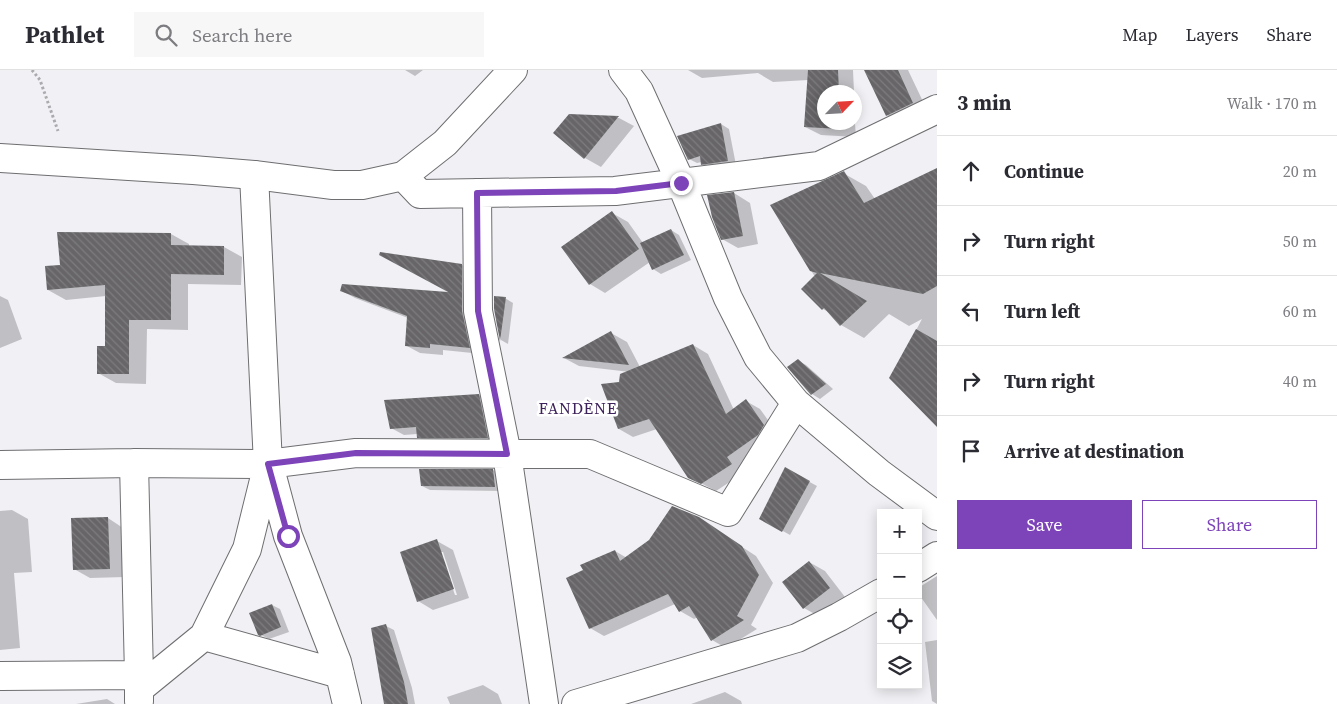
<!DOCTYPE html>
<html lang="en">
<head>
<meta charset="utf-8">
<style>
  :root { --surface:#fff; --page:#f7f7f7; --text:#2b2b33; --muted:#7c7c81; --line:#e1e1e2; --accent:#7d43b9 }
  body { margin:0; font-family:"Source Serif 4",serif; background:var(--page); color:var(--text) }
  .controls { position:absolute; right:15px; bottom:15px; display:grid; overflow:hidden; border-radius:0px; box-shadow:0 2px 12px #0003 }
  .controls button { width:45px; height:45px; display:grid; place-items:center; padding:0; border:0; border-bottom:1px solid var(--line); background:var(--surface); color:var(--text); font:25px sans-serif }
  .compass { position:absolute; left:817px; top:15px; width:45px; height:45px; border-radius:50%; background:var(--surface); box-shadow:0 2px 12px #0003; rotate:65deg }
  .stop { position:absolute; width:15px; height:15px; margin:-11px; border:4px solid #7d43b9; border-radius:50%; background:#fff }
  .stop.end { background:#7d43b9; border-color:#fff; box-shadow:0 1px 5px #0008 }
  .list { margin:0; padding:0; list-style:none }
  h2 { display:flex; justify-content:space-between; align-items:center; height:65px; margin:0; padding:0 20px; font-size:21px }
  h2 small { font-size:16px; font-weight:400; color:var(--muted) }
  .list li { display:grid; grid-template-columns:32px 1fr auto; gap:15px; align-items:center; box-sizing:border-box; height:70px; padding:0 20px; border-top:1px solid var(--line) }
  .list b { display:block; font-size:19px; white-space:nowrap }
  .list em { font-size:16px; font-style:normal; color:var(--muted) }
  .actions { display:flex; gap:10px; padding:15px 20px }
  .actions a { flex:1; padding:11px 0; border:1px solid var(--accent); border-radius:0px; text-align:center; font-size:18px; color:var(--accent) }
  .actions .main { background:var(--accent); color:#fff }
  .icon { flex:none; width:28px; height:28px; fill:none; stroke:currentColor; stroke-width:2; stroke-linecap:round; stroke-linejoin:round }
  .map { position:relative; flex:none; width:937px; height:634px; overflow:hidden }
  header { display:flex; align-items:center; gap:30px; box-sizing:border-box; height:70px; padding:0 25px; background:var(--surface); border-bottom:1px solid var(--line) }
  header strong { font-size:24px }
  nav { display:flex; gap:28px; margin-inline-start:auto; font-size:18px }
  .search { width:350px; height:45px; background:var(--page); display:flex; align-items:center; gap:12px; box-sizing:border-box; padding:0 18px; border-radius:0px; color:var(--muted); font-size:19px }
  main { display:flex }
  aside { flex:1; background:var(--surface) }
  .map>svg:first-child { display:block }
  .shadow { fill:#0003; fill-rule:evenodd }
  .building { fill:url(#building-back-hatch) }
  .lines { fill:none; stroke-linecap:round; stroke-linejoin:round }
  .street-casing { stroke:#6e6e71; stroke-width:30 }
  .secondary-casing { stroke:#6e6e71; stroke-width:30 }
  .path { stroke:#ababae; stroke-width:3; stroke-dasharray:2.5 2.5; stroke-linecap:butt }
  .street { stroke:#fff; stroke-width:28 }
  .secondary { stroke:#fff; stroke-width:28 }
  .route { stroke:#7d43b9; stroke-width:6 }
  .labels { text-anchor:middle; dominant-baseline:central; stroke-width:5; stroke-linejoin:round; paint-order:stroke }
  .quarter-label { font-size:16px; letter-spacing:1px; fill:#3d215b; stroke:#fff }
</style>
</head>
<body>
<header>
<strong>Pathlet</strong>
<div class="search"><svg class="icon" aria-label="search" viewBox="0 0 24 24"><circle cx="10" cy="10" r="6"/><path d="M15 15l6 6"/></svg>Search here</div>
<nav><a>Map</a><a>Layers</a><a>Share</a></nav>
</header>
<main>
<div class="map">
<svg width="937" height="634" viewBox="0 0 937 634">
  <defs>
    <pattern id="building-back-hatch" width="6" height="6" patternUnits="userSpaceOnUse" patternTransform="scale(1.25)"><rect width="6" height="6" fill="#676568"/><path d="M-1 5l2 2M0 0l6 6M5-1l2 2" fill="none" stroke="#7d7c7e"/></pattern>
  </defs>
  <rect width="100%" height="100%" fill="#f1f1f5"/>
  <path class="shadow" d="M405,0h18l-8,6z
    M688,0h165l1,22h-30v30h30v-12l2,27 -35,-2 -16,-8 3,-47 -35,2 -15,-9 -56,5z
    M865,0h43l20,42 -26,12 -15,-9z
    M569,46l50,2 15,8 -33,41 -16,-9z
    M721,54l8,5 7,36 -25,3 -8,-4 -1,-2 -5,1 -8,-4z
    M937,99v248l-46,-39 31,-59 -13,7 -20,-12 -25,24 -23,-13 -11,-12 -7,-4 -8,-32 -43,-71 71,-33 23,13 9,13z
    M734,123l16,10 8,41 -20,4 -16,-9z
    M612,143l16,9 15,21 28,-13 8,5 12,25 -30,14 -8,-5 -3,-7 -45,31 -15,-9z
    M171,164l18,10v2l35,1 18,10 -1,28 -53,-1v46l-41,-1 -1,55 -30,-1 -18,-10 8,-26v-51l-40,4 -18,-10 13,-24z
    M462,195l13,8 7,81 -39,-4v5l-23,-2 -13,-7 1,-28 -53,-20 -13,-7 111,3z
    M0,226l8,4 14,39 -22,9z
    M505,228l8,5 -5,41 -7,-4 -6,-31z
    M611,263l16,9 13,25 53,-22 15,9 26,56 12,-9 14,8 18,25 -33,38 -29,19 -27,-14 -32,-48 -24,8 -14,-8 2,-46 9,-11 -51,-6 -15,-8z
    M798,291l8,4 27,24 -13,10 -8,-5z
    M479,325l12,8 9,42 -69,-1 -13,-7 -1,-3 -13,1 -13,-7z
    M786,399l31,17 -27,49 -30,-17z
    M493,400l8,5 1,16 -72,-1 -8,-4z
    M12,440l16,9 4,53 -18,1 6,75 -20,2v-139z
    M108,448l15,10 2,49 -35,1 -16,-9z
    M698,448l58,38 17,27 -22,42 6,4 -31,19 -14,-8 -14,-23 -4,2 -14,-8 -5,-7 -71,32 -14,-8 -6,-57 31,-20 12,7z
    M437,471l16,9 16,48 -36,12 -15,-9zM440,482h3l14,43h-2z
    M809,492l16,9 20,26 -25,20 -16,-9z
    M937,506v44l-19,-27v-5z
    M272,535l8,4 9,23 -20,7 -10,-5z
    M386,556l8,4 18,58 3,16h-30l-12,-75z
    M937,570v64l-5,-3 -7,-59z
    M483,615l15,9 4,10h-52l-3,-7z
    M725,622l16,9 1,3h-51z
    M107,629l8,5h-39z"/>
  <path class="building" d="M808,0h30l1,22h-15v30h16l1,7 -37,-2z
    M864,0h34l15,33 -27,13z
    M569,44l50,2 -35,43 -31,-26z
    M721,53l7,38 -27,4 -1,-9 -12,4 -11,-24z
    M937,98v118l-14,8 -103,-21 47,28 -27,25 -16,-18 -2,2 -21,-21 16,-16 -7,-2 -40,-66 74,-34 20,32z
    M734,122l9,44 -22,4 -9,-23 -5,-22z
    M612,141l27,38 -50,36 -28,-38z
    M671,159l13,26 -32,15 -12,-27z
    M57,162l114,1v12l53,1v29l-53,-1v46h-42v54h-32v-28h8v-61l-58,5 -2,-24 15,-1z
    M380,182l82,12v47l8,37 -40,-4v4l-25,-2 2,-30 -67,-25 2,-7 106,8 -69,-37z
    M494,226l12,1 -6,44 -6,-32z
    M916,259l21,12v86l-48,-49z
    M611,261l18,34 -67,-7z
    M693,274l33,70 20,-15 18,26 -6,10 -31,22 5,7 -31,20 -13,-6 -39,-59 -31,10 -17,-45 18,-2 1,-8z
    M798,289l28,25 -15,11 -24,-28z
    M479,324l9,44h-71l-1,-11 -26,2 -6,-29z
    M785,397l25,14 -28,51 -23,-13z
    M419,399h74l2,18 -74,-1z
    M672,436l27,11 43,29 17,29 -22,41 7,4 -33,21 -22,-35 -10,6 -11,-18 -79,35 -23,-51 17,-8 -3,-5 35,-15 5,11 29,-21z
    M108,447l2,52 -37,1 -2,-52z
    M437,469l17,50 -37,13 -17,-50z
    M809,491l21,27 -27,21 -21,-27z
    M272,534l9,23 -21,9 -2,-1 -9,-22z
    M386,554l18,58 4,22h-24l-13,-76z"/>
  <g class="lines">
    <g class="street-casing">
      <path id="street" d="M623,0l16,21 42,92 47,115 30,59 38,46 83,70 58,43
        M254,105l14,289 88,-11 234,1 138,58 68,-109
        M403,106l17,18 195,-3 204,-25 118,-57
        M477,123l1,118 29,143 37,250
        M134,393l5,212v26
        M0,395l134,-2 134,1 -21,85 -43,87 -65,53
        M269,395l19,71 49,126 10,42
        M918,498l19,-12
        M204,566l136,38
        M0,606l139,-1
        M576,634l221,-66 42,-21 42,-24"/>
    </g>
    <g class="secondary-casing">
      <path id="secondary" d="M0,88l193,12 61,5 79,10h29l41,-9 42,-33 68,-73"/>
    </g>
    <path class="path" d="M32,0l8,10 18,51"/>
    <use href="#street" class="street"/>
    <use href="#secondary" class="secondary"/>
  </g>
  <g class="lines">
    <path class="route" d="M288,466l-20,-72 88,-11 151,1 -29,-143 -1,-118 139,-2 65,-8"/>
  </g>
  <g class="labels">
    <g class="quarter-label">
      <text x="578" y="338">FANDÈNE</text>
    </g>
  </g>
</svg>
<div class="controls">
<button>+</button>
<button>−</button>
<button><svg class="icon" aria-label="locate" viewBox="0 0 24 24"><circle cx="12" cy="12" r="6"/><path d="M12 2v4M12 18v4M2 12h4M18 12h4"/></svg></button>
<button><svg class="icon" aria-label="layers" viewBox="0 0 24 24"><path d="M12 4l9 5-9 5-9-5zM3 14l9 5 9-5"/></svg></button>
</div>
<svg class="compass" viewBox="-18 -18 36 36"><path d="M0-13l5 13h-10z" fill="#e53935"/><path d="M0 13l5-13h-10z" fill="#7c7c81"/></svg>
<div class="stop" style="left:288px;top:466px"></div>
<div class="stop end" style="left:681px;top:113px"></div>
</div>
<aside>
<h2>3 min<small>Walk · 170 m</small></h2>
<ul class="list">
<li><svg class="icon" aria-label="ahead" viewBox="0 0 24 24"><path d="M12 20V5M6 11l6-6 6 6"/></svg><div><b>Continue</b></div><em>20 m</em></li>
<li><svg class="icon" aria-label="right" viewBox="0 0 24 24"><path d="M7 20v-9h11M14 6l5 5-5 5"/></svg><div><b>Turn right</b></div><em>50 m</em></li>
<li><svg class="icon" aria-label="left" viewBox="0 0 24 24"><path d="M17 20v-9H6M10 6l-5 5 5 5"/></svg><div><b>Turn left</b></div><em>60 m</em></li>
<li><svg class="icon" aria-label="right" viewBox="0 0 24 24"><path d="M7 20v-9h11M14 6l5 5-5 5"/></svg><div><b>Turn right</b></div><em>40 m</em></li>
<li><svg class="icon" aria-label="arrive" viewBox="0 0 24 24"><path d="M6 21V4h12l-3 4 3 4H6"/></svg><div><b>Arrive at destination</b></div></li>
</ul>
<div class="actions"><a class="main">Save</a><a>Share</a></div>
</aside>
</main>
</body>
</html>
